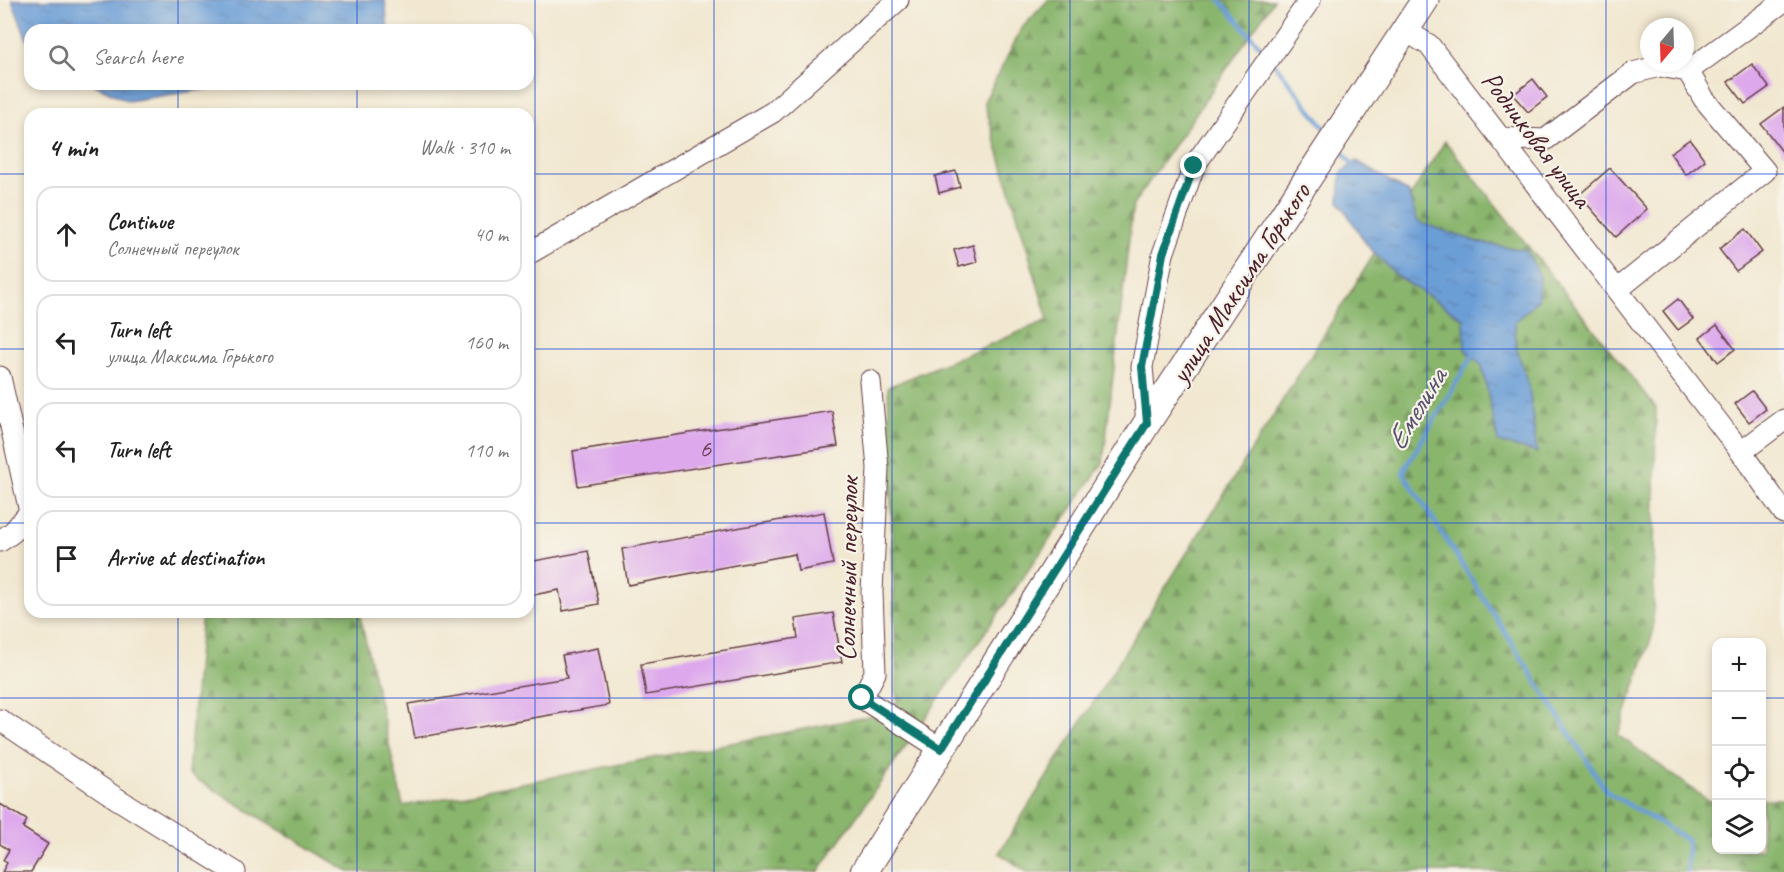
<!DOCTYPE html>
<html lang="en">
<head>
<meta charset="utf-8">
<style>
  :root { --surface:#fff; --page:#f6f6f6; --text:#222; --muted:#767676; --line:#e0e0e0 }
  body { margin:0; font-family:Caveat,sans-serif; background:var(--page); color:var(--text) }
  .controls { position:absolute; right:18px; bottom:18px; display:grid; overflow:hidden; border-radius:12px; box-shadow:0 3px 9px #0003 }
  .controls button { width:54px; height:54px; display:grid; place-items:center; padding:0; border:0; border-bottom:2px solid var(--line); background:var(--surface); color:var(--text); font:30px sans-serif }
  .compass { position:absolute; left:1640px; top:18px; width:54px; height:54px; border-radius:50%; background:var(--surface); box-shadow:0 3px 9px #0003; rotate:199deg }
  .stop { position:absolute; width:18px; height:18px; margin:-14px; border:4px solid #0f766e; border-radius:50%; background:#fff }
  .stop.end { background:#0f766e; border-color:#fff; box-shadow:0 2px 6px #0008 }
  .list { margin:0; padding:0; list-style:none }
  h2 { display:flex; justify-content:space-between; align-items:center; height:78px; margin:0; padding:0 24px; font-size:26px }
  h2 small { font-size:20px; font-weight:400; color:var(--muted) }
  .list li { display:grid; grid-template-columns:39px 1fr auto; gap:18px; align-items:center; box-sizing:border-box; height:96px; margin:0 12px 12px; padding:0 12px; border:2px solid var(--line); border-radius:18px }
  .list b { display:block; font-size:22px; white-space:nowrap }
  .list p { margin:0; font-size:20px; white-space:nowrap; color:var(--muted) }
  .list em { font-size:20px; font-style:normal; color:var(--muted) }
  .icon { flex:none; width:33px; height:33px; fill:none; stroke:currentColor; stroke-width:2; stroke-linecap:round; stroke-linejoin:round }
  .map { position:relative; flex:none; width:1784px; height:872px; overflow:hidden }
  .search { position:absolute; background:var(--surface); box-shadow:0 3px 9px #0003; left:24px; top:24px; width:510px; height:66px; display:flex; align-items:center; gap:15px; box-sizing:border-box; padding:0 21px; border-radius:18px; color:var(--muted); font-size:22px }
  .panel { position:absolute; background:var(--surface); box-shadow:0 3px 9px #0003; left:24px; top:108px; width:510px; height:510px; border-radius:18px }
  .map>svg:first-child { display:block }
  .forest { fill:url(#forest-firs); stroke:#6a6a4c; stroke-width:1.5 }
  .water { fill:url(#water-ripples); stroke:#5b5e80; stroke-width:1.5 }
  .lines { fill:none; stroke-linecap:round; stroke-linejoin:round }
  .stream { stroke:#6c9ed6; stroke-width:4.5 }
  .building { fill:#dda8ec }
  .minor-casing { stroke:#633d44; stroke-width:23 }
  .major-casing { stroke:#633d44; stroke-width:29 }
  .minor { stroke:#fff; stroke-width:21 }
  .major { stroke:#fff; stroke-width:27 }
  .route { stroke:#0f766e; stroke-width:8 }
  .grid { fill:none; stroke:#1d4ed8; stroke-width:1.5; stroke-opacity:0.55 }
  .labels { text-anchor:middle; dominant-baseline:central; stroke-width:4.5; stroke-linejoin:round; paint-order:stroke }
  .number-label { font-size:26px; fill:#6f415b }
  .street-label { font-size:28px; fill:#4a1f2b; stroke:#f7f3e8 }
  .water-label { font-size:30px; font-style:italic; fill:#58526f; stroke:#f7f3e8 }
</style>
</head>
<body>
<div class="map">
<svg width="1784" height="872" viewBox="0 0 1784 872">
  <defs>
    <pattern id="forest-firs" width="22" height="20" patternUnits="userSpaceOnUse" patternTransform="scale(1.5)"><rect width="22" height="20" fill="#89b56d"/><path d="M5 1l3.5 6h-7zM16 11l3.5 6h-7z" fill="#72935a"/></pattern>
    <pattern id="water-ripples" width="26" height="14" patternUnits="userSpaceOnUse" patternTransform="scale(1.5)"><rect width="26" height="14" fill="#6c9ed6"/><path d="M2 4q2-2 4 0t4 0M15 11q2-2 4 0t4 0" fill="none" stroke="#5b80ae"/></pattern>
  </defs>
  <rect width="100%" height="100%" fill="#f7f3e8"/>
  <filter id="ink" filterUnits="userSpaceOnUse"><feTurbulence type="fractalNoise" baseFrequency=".0167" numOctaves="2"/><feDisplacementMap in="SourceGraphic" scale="12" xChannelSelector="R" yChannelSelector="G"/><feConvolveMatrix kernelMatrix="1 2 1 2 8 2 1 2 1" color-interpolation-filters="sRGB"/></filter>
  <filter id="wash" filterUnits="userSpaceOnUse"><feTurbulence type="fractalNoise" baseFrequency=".008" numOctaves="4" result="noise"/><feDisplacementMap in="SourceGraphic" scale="24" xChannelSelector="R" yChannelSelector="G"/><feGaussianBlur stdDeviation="1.35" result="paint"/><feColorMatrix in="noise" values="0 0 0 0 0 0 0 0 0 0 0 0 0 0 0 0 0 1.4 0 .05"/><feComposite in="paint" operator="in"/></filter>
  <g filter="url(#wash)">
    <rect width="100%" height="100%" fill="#f2e8d1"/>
    <path class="forest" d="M1048,0h226l-141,205 -30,258 -285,409h-469l-161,-98 14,-162h157l44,194 494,-95 -9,-324 160,-67 -64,-218 38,-74z
      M1445,141l211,267 -3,225 -35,102 91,66h7v49h46v-51h22v73h-757l-28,-19z"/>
    <path class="water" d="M12,0h373l3,30h-358v18z
      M93,84h146l-111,17z
      M1357,161l51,31 10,30 63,21 45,7 13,24 -1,26 -23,22 1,25 13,39 8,67 -39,-11 -16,-76 -17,-16 -1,-31 -67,-43 -30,-31 -28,-44 2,-28z"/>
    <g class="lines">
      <path class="stream" d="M1220,0l45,52
        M1274,63l54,69
        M1338,146l17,22
        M1474,353l-71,119 204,320 81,48 -1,32"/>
    </g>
    <g id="blocks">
      <path class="building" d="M1752,64l17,23 -24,17 -17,-22z
        M1533,79l14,18 -19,15 -15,-17z
        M1784,107v47l-23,-30z
        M1690,139l15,21 -19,15 -16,-22z
        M1610,168l37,41 -31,28 -37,-42z
        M956,171l4,16 -21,6 -4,-17z
        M1745,229l17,23 -26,19 -17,-22z
        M973,245l4,17 -18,5 -5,-17z
        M1678,299l15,20 -15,11 -15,-19z
        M1717,325l18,24 -17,13 -18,-24z
        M1752,391l14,18 -17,13 -14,-18z
        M832,411l6,35 -260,40 -5,-35z
        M824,512l9,52 -35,7 -3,-17 -167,31 -6,-36z
        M588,551l11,53 -36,7 -4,-21 -31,6v-34z
        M833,613l9,49 -196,33 -5,-31 157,-26 -3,-19z
        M598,648l11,57 -194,33 -7,-34 159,-26 -5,-23z
        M0,804l27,16 -4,8 25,16 -17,28h-29l5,-9 -4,-3 6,-10 -9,-6z"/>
    </g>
  </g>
  <g filter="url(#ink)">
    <use href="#blocks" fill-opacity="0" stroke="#633d44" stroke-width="1.5"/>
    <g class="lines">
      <g class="minor-casing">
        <path id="minor" d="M1406,31l23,14 312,407 43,61
          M1500,138l45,2 88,-67 26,-7 29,5 96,-70
          M528,254l245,-142 125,-112
          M1617,290l148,-119 -61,-72 -16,-28
          M0,377l30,135
          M870,381l8,87 -6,124 3,81 -13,25 79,51
          M1147,423l-5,-56 21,-113 31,-88 116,-166
          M1741,452l43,-32
          M0,541l13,-9 17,-20
          M0,720l116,78 119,74"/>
      </g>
      <g class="major-casing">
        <path id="major" d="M864,872l283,-449 278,-423"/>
      </g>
      <use href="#minor" class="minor"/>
      <use href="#major" class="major"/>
    </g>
  </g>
  <g class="lines" filter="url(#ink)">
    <path class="route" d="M862,698l79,51 206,-326 -5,-56 21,-113 31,-88"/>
  </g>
  <path class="grid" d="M178,0v30M357,0v30M535,0v872M714,0v872M892,0v872M1070,0v872M1249,0v872M1427,0v872M1606,0v872M178,84v30M357,84v30M0,174h30M528,174h1256M0,349h30M528,349h1256M0,523h30M528,523h1256M178,612v260M357,612v260M0,698h1716M1762,698h22"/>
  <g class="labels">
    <g class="number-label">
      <text x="705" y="448">6</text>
    </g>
    <g class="street-label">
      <text transform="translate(1537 139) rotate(53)">Родниковая улица</text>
      <text transform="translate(1240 283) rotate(-57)">улица Максима Горького</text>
      <text transform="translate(847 569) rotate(-89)">Солнечный переулок</text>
    </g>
    <g class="water-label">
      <text transform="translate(1416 409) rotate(-59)">Емелина</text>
    </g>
  </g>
</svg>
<div class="controls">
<button>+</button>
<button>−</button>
<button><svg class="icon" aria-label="locate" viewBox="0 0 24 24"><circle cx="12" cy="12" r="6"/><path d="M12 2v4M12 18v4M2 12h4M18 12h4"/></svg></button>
<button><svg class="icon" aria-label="layers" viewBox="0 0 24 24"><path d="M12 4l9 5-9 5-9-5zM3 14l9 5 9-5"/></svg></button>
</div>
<svg class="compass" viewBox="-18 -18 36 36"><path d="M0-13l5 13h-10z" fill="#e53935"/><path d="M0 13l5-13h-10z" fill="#767676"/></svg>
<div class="stop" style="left:862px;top:698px"></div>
<div class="stop end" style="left:1194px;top:166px"></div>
<div class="search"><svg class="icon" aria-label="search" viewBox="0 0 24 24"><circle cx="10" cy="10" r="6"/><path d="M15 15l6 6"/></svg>Search here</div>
<section class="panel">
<h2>4 min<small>Walk · 310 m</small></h2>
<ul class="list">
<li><svg class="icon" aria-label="ahead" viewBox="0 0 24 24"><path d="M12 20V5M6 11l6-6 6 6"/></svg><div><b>Continue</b><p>Солнечный переулок</p></div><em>40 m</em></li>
<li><svg class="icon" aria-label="left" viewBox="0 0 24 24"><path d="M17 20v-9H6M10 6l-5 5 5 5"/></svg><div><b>Turn left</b><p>улица Максима Горького</p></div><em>160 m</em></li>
<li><svg class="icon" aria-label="left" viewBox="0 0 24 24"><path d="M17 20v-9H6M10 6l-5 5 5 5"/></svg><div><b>Turn left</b></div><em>110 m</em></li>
<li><svg class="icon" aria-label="arrive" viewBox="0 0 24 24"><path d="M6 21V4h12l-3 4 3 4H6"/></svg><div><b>Arrive at destination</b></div></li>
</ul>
</section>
</div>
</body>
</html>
